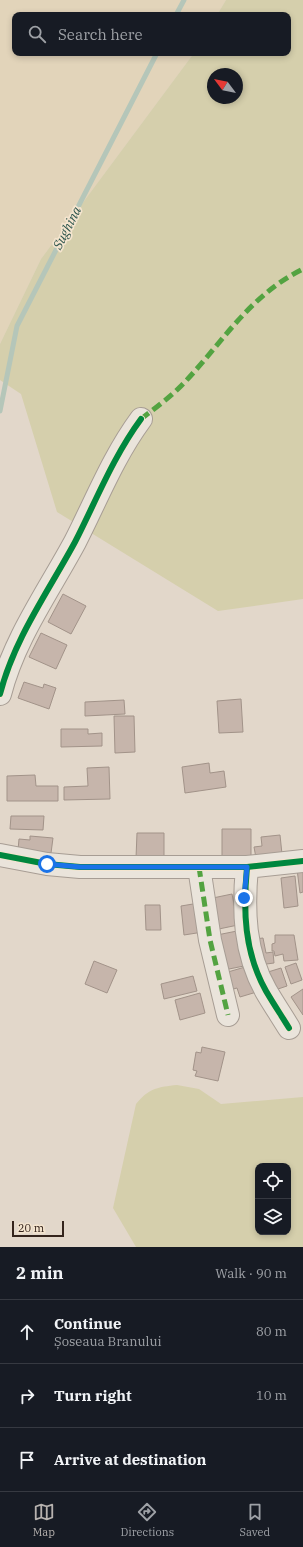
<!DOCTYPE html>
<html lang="en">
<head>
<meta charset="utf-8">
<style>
  :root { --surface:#171b24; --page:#20242c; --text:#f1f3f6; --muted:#9ea1a6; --line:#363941; --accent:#b7b2af }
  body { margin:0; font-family:"IBM Plex Serif",serif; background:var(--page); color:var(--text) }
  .controls { position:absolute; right:12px; bottom:12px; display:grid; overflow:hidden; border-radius:8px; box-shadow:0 2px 6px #0003 }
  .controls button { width:36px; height:36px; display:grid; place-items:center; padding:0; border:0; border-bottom:1px solid var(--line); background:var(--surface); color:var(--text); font:20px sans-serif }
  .compass { position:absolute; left:207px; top:68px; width:36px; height:36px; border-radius:50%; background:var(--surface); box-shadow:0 2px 6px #0003; rotate:302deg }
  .scale { position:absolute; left:12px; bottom:10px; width:52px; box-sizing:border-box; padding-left:4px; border:2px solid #34241c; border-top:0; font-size:11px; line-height:14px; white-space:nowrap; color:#34241c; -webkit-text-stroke:3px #f4e4ce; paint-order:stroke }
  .stop { position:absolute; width:12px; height:12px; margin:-9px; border:3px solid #1a73e8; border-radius:50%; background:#fff }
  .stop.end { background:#1a73e8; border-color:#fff; box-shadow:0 1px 4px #0008 }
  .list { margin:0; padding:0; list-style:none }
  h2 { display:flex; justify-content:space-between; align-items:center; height:52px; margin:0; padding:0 16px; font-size:17px }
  h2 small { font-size:13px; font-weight:400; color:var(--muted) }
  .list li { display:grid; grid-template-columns:26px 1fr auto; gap:12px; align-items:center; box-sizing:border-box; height:64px; padding:0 16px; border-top:1px solid var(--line) }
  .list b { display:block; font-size:15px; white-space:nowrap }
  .list p { margin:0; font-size:13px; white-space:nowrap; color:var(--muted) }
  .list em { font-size:13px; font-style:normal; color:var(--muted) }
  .icon { flex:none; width:22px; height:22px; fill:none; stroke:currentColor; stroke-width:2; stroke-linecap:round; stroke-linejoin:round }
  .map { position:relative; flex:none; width:303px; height:1247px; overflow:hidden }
  .search { position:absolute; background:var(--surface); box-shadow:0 2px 6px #0003; left:12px; right:12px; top:12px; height:44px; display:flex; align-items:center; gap:10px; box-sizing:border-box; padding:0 14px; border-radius:8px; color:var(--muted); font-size:15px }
  .sheet { height:244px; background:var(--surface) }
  nav { display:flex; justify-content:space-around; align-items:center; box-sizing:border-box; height:56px; border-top:1px solid var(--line); background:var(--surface); font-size:11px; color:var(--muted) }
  nav a { display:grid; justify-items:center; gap:2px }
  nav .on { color:var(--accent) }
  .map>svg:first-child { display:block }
  .farmland { fill:#e2d4ba }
  .green { fill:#d5cfac; fill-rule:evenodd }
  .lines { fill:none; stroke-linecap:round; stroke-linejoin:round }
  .stream { stroke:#b5c6b9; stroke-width:5 }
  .building { fill:#c6b5ab; stroke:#a29389 }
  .minor-casing { stroke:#a79d94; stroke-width:24 }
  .minor { stroke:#eae4db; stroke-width:22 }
  .quiet { stroke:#53a341; stroke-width:5; stroke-dasharray:10 5; stroke-linecap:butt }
  .cycleway-casing { stroke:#f4e4ce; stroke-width:8 }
  .cycleway { stroke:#00873e; stroke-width:6 }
  .route { stroke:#1a73e8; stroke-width:5 }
  .labels { text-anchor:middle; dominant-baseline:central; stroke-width:3.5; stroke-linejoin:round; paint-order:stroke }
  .water-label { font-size:13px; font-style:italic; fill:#2c544c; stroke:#f4e4ce }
</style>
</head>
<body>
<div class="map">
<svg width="303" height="1247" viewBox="0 0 303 1247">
  <rect width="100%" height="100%" fill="#e2d7ca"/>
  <path class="farmland" d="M0,0h226l-9,15h-202v38h179l-153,206 -41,85z"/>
  <path class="green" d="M226,0h77v599l-85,12 -161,-99 -36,-118 -21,-14v-36l41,-85 153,-206h94v-38h-71zM213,74h24v24h-24z
    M177,1085l22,4 22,15 82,-7v150h-167l-23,-39 23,-104c13,-16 22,-17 41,-19zM258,1166h30v66h-30z"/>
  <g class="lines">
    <path class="stream" d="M176,15l8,-15
      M0,411l17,-85 140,-273"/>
  </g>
  <path class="building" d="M63,594l23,12 -15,28 -23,-12z
    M41,633l26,12 -11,24 -27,-12z
    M24,682l19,6 1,-4 12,4 -7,21 -31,-11z
    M241,699l2,33 -24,1 -2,-32z
    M124,700l1,14 -40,2v-14z
    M114,716h20l1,36 -20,1z
    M61,729h27v5l14,-1v13l-41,1z
    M209,763l1,10 14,-2 2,16 -41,6 -3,-26z
    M109,767l1,32 -46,1v-13l24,-1 -1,-18z
    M35,775l1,11h22v15h-51v-25z
    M11,816h33l-1,14 -33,-1z
    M222,829h29v30h-29z
    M137,833h27v25h-28z
    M280,835l2,19 -26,4 -2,-11 8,-1 -1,-9z
    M30,836l23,2 -2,15 -33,-3 1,-11 11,1z
    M303,868v24l-3,1 -3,-24z
    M295,876l3,30 -14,2 -3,-30z
    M232,894l6,31 -24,5 -6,-31z
    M199,903l4,29 -19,3 -3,-29z
    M145,905h15l1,25h-15z
    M237,931l7,35 -20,4 -7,-35z
    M275,935h19l4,25 -14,1 -1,-7 -8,2 -1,-5h-2v-7l3,-1z
    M263,938l3,15 7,-1 1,11 -15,2 -4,-26z
    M94,961l23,9 -10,23 -22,-9z
    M296,963l6,17 -11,4 -6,-17z
    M252,965l8,26 -20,6 -3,-9 -11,3 -5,-17z
    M281,968l6,18 -12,4 -7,-18z
    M193,976l4,15 -33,8 -3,-15z
    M303,989v26l-12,-18z
    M200,993l5,20 -25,7 -5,-20z
    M202,1047l23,5 -7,29 -23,-5 2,-5 -4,-1 3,-18 5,1z"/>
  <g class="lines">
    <g class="minor-casing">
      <path id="minor" d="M0,694c14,-55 48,-102 75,-152 21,-41 38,-85 66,-123
        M0,855l47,9 33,3h167l56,-6
        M199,867l11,73 18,75
        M247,867c-4,43 -3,85 19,124 7,12 15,24 23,37"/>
    </g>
    <use href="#minor" class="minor"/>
    <path class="quiet" d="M141,419c13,-10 28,-21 40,-33 41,-42 67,-90 122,-117
      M199,867l11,73 18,75"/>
    <g class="cycleway-casing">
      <path id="cycleway" d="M0,694c14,-55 48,-102 75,-152 21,-41 38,-85 66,-123
        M0,855l47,9 33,3h167l56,-6
        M247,867c-4,43 -3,85 19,124 7,12 15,24 23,37"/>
    </g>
    <use href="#cycleway" class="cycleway"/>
  </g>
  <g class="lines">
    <path class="route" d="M47,864l33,3h167l-3,31"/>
  </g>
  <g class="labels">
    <g class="water-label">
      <text transform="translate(67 228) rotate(-63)">Sughina</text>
    </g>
  </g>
</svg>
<div class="controls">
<button><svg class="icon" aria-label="locate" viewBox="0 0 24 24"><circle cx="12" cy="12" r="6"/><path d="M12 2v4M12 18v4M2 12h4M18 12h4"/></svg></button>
<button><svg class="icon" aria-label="layers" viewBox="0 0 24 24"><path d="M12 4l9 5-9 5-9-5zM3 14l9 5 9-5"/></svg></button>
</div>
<svg class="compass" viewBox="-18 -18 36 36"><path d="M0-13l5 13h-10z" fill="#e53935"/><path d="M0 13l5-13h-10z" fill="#9ea1a6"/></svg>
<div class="scale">20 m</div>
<div class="stop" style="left:47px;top:864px"></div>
<div class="stop end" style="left:244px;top:898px"></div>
<div class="search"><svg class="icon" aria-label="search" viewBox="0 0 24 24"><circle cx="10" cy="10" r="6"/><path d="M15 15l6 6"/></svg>Search here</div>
</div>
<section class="sheet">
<h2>2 min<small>Walk · 90 m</small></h2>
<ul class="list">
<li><svg class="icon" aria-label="ahead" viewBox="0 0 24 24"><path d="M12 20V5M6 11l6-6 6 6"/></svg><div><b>Continue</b><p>Șoseaua Branului</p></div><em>80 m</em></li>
<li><svg class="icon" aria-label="right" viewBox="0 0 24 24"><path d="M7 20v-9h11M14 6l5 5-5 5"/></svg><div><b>Turn right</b></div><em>10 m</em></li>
<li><svg class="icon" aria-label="arrive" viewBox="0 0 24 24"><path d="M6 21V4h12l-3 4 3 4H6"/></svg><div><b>Arrive at destination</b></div></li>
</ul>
</section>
<nav>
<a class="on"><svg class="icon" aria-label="map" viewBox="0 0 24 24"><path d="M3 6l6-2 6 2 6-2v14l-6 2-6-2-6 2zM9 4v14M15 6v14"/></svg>Map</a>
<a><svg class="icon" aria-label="directions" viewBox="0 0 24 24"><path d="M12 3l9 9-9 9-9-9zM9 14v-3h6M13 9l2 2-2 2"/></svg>Directions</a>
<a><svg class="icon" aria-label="saved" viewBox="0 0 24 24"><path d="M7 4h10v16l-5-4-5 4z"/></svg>Saved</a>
</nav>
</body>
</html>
